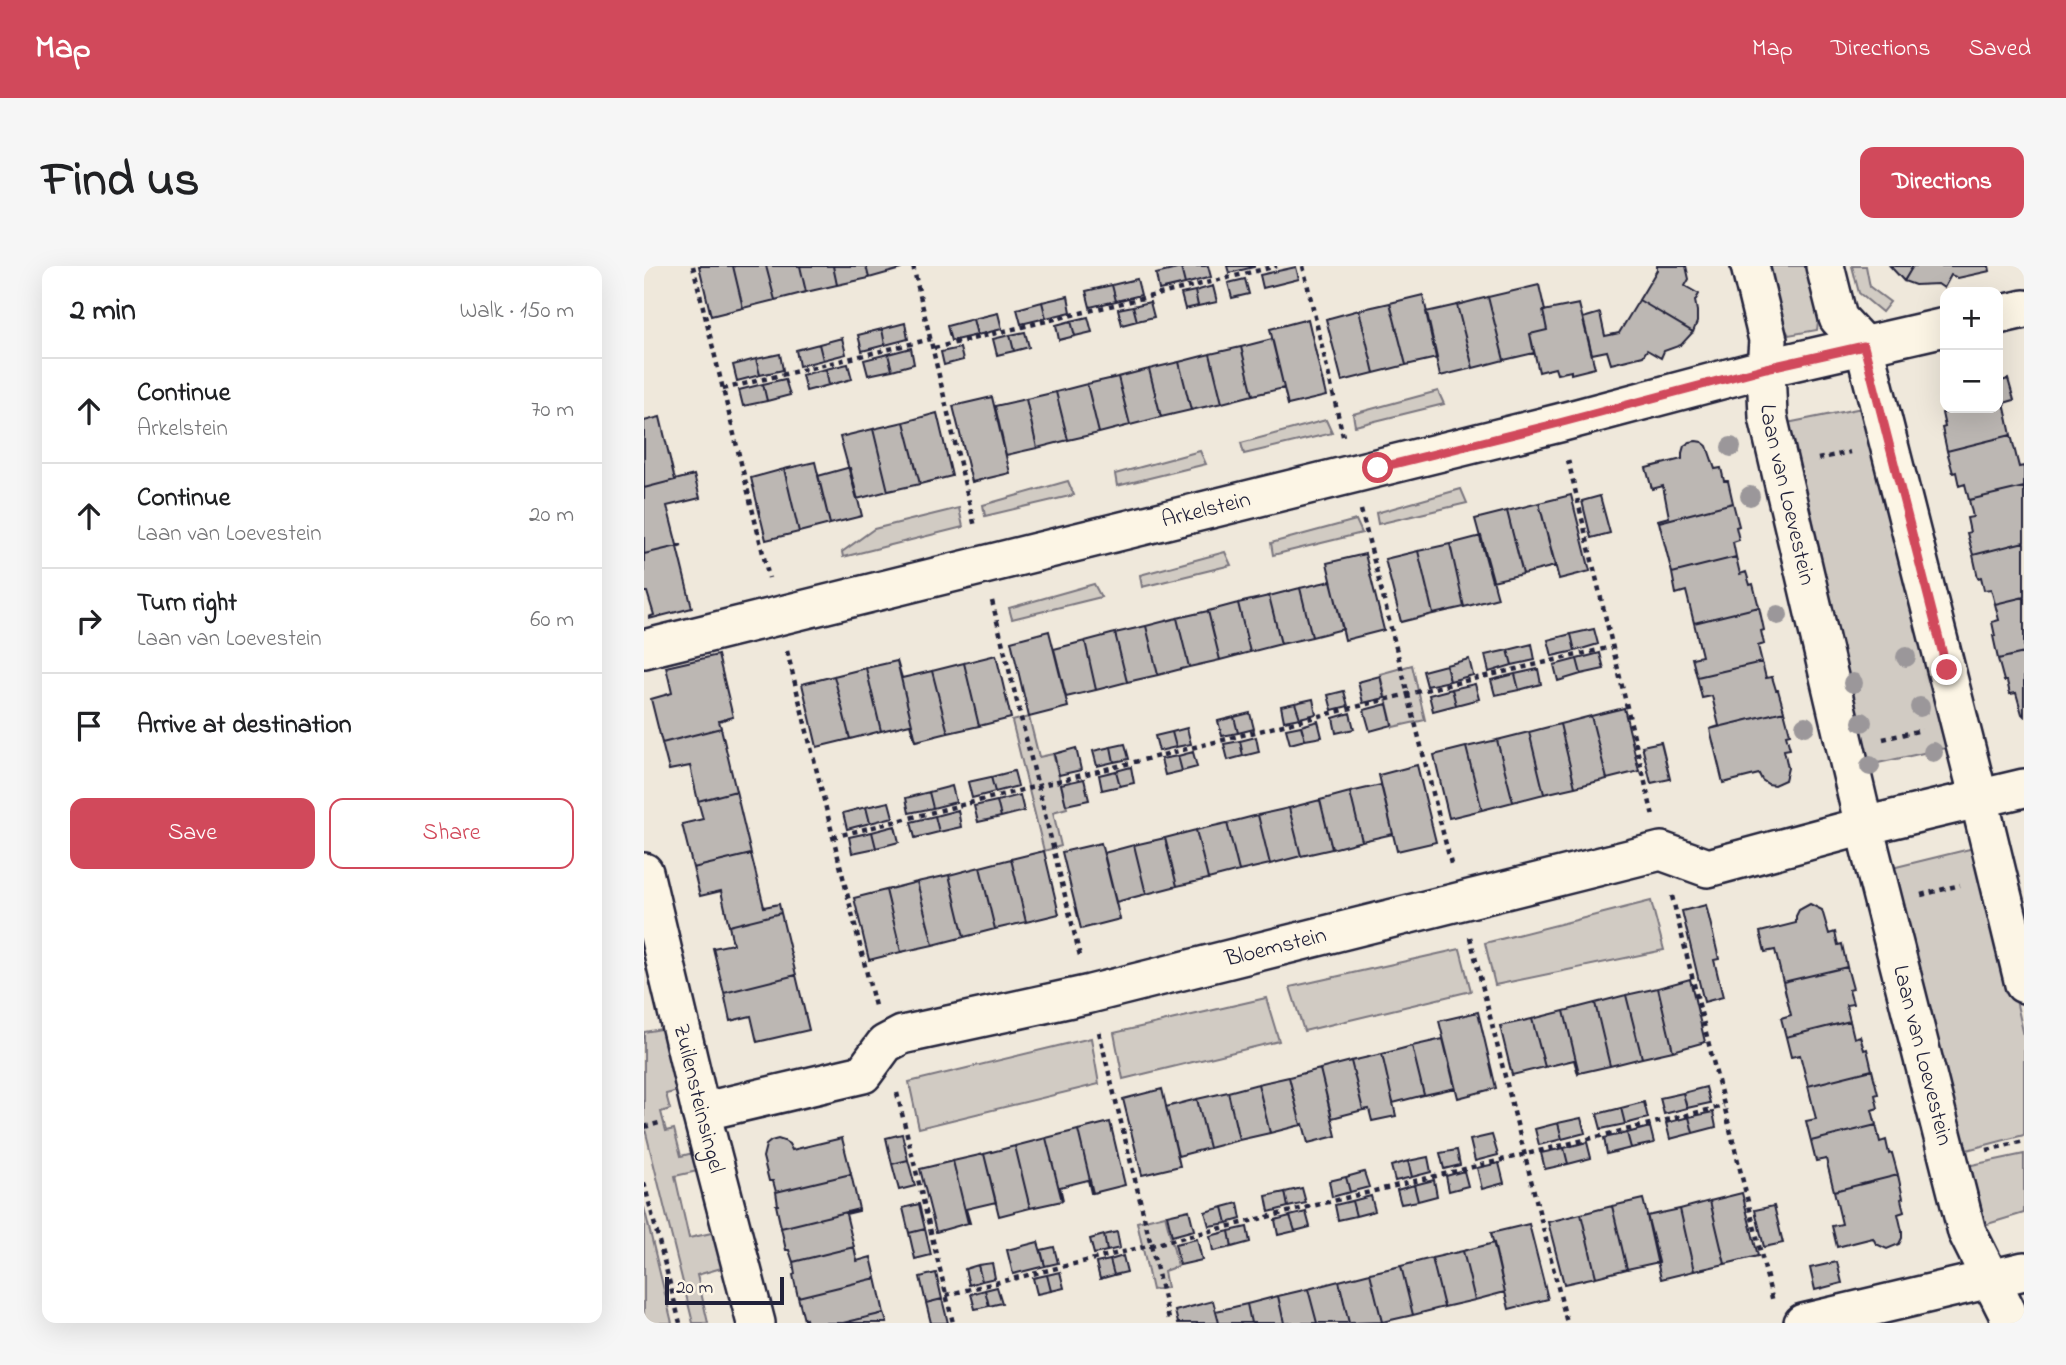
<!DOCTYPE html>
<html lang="en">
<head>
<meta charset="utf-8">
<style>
  :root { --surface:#fff; --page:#f6f6f6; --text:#202124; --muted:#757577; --line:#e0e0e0; --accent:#d1495b }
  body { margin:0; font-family:"Indie Flower",sans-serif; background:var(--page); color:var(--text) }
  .controls { position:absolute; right:21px; top:21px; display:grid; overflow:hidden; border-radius:14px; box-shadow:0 7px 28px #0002 }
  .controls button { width:63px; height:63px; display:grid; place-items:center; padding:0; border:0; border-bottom:2px solid var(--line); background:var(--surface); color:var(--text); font:35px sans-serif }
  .scale { position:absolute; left:21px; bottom:18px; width:119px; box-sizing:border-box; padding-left:7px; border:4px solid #22223b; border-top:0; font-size:19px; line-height:24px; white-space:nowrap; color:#22223b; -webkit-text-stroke:5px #fcf5e5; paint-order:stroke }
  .stop { position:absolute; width:21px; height:21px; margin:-16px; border:5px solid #d1495b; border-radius:50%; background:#fff }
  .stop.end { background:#d1495b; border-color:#fff; box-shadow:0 2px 7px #0008 }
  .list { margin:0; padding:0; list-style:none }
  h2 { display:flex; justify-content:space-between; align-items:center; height:91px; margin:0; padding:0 28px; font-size:30px }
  h2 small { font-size:23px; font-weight:400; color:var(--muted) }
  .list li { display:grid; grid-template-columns:46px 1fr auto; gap:21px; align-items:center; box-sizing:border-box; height:105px; padding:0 28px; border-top:2px solid var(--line) }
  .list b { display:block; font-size:26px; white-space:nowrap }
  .list p { margin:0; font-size:23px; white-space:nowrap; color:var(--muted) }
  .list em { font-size:23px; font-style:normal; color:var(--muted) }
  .actions { display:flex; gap:14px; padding:21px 28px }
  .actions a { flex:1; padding:16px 0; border:2px solid var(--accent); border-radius:14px; text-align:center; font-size:24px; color:var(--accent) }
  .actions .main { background:var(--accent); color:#fff }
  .icon { flex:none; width:38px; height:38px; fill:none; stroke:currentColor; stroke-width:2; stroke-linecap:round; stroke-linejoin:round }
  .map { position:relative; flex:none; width:1380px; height:1057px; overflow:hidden; border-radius:14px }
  header { display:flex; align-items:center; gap:42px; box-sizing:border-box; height:98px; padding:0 35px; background:var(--accent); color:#fff }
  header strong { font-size:33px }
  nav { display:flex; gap:38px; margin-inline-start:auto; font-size:24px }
  .intro { display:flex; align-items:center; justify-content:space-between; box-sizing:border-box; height:168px; padding:0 42px }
  h1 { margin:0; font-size:49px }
  .button { padding:18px 32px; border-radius:14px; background:var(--accent); color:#fff; font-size:24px; font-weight:700 }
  main { display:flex; gap:42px; padding:0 42px }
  aside { flex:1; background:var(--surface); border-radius:14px; box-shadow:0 7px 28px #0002 }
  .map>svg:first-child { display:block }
  .green { fill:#d1cbc3; stroke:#7a767f; stroke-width:2 }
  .building { fill:#bcb7b3; stroke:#22223b; stroke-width:2 }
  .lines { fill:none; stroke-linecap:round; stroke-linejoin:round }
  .minor-casing { stroke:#22223b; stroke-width:42 }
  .path { stroke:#22223b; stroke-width:4.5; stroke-dasharray:5 5; stroke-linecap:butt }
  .minor { stroke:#fcf5e5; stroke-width:37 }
  .tree { fill:#9b979a }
  .route { stroke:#d1495b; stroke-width:9 }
  .labels { text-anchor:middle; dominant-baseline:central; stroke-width:5; stroke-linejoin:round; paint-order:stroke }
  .street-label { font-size:23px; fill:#22223b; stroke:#fcf5e5 }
</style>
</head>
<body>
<header>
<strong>Map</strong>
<nav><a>Map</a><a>Directions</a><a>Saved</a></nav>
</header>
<div class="intro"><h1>Find us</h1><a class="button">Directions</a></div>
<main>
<aside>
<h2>2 min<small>Walk · 150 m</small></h2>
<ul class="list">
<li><svg class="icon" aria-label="ahead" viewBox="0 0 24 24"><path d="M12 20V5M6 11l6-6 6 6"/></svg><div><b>Continue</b><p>Arkelstein</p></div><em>70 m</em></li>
<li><svg class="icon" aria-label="ahead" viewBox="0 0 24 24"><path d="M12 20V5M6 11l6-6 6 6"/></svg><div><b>Continue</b><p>Laan van Loevestein</p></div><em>20 m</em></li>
<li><svg class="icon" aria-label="right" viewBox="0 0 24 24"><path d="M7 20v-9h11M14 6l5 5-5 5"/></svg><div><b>Turn right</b><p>Laan van Loevestein</p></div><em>60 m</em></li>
<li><svg class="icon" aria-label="arrive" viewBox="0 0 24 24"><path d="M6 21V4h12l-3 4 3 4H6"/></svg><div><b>Arrive at destination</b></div></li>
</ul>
<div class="actions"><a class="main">Save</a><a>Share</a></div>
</aside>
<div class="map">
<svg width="1380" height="1057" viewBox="0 0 1380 1057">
  <rect width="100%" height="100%" fill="#efe8db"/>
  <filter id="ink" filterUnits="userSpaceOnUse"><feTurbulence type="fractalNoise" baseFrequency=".0143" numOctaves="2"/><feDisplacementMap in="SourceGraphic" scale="14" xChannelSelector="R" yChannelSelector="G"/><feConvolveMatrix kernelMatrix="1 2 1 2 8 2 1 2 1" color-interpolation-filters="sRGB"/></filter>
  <g filter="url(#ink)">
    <path class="green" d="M1122,0h44l10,43 -3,21 -28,5 -9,-15z
      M1208,0h14l4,21 20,15 -8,10 -23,-19z
      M794,125l6,13 -89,22 -2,-12z
      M1223,141l79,341 -77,17 -77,-328 -5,-14z
      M682,154l6,13 -88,21 -3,-11z
      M556,185l6,13 -89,22 -2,-12z
      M424,215l6,14 -89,21 -2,-11z
      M817,223l6,14 -89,21 -2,-11z
      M315,242l4,19 -120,30 -1,-5 32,-23z
      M712,254l6,13 -89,22 -2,-12z
      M581,286l6,13 -89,22 -2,-12z
      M450,318l7,13 -89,22 -3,-11z
      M768,399l13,55 -32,7 -13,-53z
      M385,451l10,40 14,-3 14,54 -14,4 8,34 -17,5 -32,-130z
      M1338,580l42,190v99l-61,16 -71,-283z
      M1007,635l13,49 -169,35 -10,-42z
      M816,683l11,42 -167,40 -14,-44z
      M622,732l13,43 -156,38 -9,-46z
      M23,762l15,62 -16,4 4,15 -9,3 5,19 8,-2 7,27 16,-4 5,18 -27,6 14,62 27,-6 9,35 -28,8 11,48h-15l-49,-198v-93z
      M447,772l8,46 -180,44 -10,-46z
      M1380,888v59l-43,13 -14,-60z
      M0,941l28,116h-28z
      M521,949l13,51 -14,5 3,17 -15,2 -15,-68z"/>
    <path class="building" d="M55,0h34l10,42 -32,8z
      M89,0h33l9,34 -32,8z
      M122,0h34l6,26 -31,8z
      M156,0h33l4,19 -31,7z
      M189,0h33l3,12 -32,7z
      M222,0h35v3l-32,9z
      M546,0h18l3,11 -26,7 -4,-16z
      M583,0h27v1l-25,6z
      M1013,0h29l3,13 -4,7 14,8 -4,7 2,10v11l-4,10 -54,-32 18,-30z
      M1246,0h23l-9,15z
      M1269,0h76l1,5 -32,7 -7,-3 -7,13 -6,-4 -23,1 -11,-4z
      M652,1l3,12 -36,9 -3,-13z
      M537,2l4,16 -26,6 -3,-16z
      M493,13l4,16 -25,6 -4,-16z
      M601,13l4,15 -17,4 -4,-15z
      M468,19l4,16 -26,6 -4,-16z
      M895,19l6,26h-2l4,19 -17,4 4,19 -30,7 -16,-63z
      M569,20l4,16 -19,4 -3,-15z
      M551,25l3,15 -13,3 -4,-15z
      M779,29l14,63 -31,7 -16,-62z
      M424,30l3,16 -25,6 -4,-16z
      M844,31l16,63 -31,8 -16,-63z
      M995,34l54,32 -12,13 -17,6 -3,7 -14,-8 -4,6 -32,8 -4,-13 -15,3 -9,-36 17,-5 5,23 14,-3z
      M398,36l4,16 -25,6 -4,-15z
      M506,36l4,15 -17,4 -4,-15z
      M746,37l16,62 -32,8 -15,-63z
      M935,38l16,64 -24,6v-3l-14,3 -2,-6 -16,4 -9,-38 17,-4 -4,-19z
      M813,39l16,63 -33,8 -14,-64z
      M489,40l4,15 -15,4 -4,-16z
      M715,44l15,63 -32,8 -16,-62z
      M354,47l4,16 -25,6 -4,-16z
      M444,51l4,15 -17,4 -4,-15z
      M329,53l4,16 -26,6 -4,-15z
      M664,53l18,77 -38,9 -18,-76z
      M427,55l4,15 -16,4 -3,-15z
      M261,57l3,16 -23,6 -3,-16z
      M238,63l3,16 -23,6 -4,-16z
      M381,66l4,15 -15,4 -4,-16z
      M366,69l4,16 -17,4 -4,-16z
      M198,72l4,16 -23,6 -4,-16z
      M628,73l12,49 -31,7 -12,-48z
      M175,78l4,16 -24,6 -3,-16z
      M597,81l12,48 -31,8 -12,-49z
      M267,82l3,16 -22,6 -4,-16z
      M316,82l3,12 -19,5 -3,-13z
      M136,88l3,16 -23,5 -4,-16z
      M244,88l4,16 -24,5 -4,-15z
      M566,88l12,49 -31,7 -12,-48z
      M112,93l4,16 -23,6 -4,-16z
      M535,96l12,48 -30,7 -12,-48z
      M204,98l4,15 -23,6 -3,-16z
      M182,103l3,16 -23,6 -4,-16z
      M505,103l12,48 -31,8 -12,-48z
      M474,111l12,48 -31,8 -12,-49z
      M141,113l5,16 -23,6 -4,-17z
      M1364,113l6,21 -10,3 7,32 -64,16 -5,-23 3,-1 -3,-14 6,-1 -1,-4h51v-26z
      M119,118l4,17 -24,5 -4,-16z
      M443,118l12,49 -31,7 -12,-48z
      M412,126l12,48 -31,8 -11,-49z
      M348,131l18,76 -38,9 -19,-76z
      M382,133l11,49 -31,7 -11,-49z
      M293,147l15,63 -32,8 -16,-62z
      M16,151l15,63 -31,8v-67z
      M260,156l16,62 -32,7 -15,-62z
      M229,163l15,62 -31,8 -17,-62z
      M1367,169l8,32 5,-1v21l-55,13 -4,-16 -6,2 -3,-14 -3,1 -6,-22z
      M1052,175l6,1 5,4 8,23 6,-1 3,13h4l5,22 -74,19 -1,-2 11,-3 -6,-31 -11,3 -6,-21 36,-9v-6l2,-7 6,-4z
      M171,196l15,62 -31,8 -15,-63z
      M203,202h3l12,48 -32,8 -12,-48z
      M140,203l15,63 -33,8 -15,-62z
      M50,209l6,23 -33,8 10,39h5l-38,9v-66z
      M1380,221v55l-51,13 -6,-22 3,-1 -3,-14 6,-1 -4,-17z
      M927,229l19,76 -31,8 -20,-76z
      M956,230l10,37 -19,5 -9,-37z
      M895,237l16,63 -32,8 -16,-63z
      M1089,237l6,23 -3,1 3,13 -6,2 3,15 -64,16 -13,-51z
      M863,245l16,63 -31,7 -17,-62z
      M837,270l17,62 -34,9 -14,-63z
      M1380,276v55l-29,7 -4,-15 -7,1 -3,-13 -3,1 -5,-23z
      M806,278l14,63 -31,7 -15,-63z
      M38,279l-5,2 15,61 -43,11v-2l5,-2 -7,-23h-3v-38z
      M774,285l15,63 -32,8 -16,-63z
      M721,288l19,76 -39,10 -18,-77z
      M1092,291l4,17 6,-2 4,13 3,-1 6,23 -65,16 -8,-32 -10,3 -4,-21z
      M687,315l12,48 -31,8 -12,-49z
      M656,322l12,49 -31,7 -12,-48z
      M625,330l12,48 -31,8 -12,-49z
      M1380,331v56l-26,6 -5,-23h2l-3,-14 7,-2 -4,-16z
      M594,337l12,49 -30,8 -12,-49z
      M1115,341l5,23 -3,1 3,13 -6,2 4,16 -65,15 -5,-19 10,-2 -8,-33z
      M564,345l12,49 -31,7 -12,-49z
      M533,352l12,49 -31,8 -12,-49z
      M502,360l12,49 -31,7 -12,-49z
      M950,363l4,15 -23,7 -4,-17z
      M405,365l19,76 -39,10 -18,-76z
      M471,367l12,49 -31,8 -11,-49z
      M927,368l4,17 -23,5 -4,-16z
      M441,375l11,49 -30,7 -12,-48z
      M888,378l3,16 -23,5 -4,-15z
      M864,384l4,15 -23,7 -4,-17z
      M956,387l4,16 -23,5 -4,-15z
      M1380,387v63l-2,-2 -6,-21 -6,1 -3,-13h-3l-6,-22z
      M74,389l15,62 -14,4 2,7 -59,15 -11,-44 21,-6 -6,-26z
      M352,389l15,63 -32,8 -15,-63z
      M825,393l4,16 -23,6 -4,-16z
      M933,393l4,15 -23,7 -4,-16z
      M253,395l5,17 30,-7 16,62 -32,8z
      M253,395l19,80h-1l-5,-17 -29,7 -15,-63z
      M1118,396l4,16 6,-1 4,13h2l6,21 -74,18 9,-3 -7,-30 -10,2 -5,-21z
      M320,397l15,63 -31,7 -16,-62z
      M802,399l4,16 -23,5 -4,-15z
      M222,402l15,63 -31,8 -16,-63z
      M894,403l3,15 -22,6 -4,-16z
      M871,408l4,16 -24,5 -4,-15z
      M190,410l16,63 -33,8 -15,-63z
      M736,410l5,22 -22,5 -5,-21z
      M831,418l4,15 -23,6 -4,-16z
      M808,423l4,16 -23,6 -4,-16z
      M700,425l4,15 -16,4 -4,-15z
      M669,433l3,15 -16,4 -5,-15z
      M651,437l5,15 -16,3 -3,-15z
      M743,438l5,21 -22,6 -6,-21z
      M980,442l15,63 -32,8 -16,-63z
      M1140,445l6,23 -4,1 4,14 -6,1 4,18 -3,12 -11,5 -6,-1 -6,-4 -3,-6 -36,9 -13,-54z
      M606,447l4,16 -16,4 -4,-16z
      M706,447l4,16 -18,4 -3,-15z
      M947,450l16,63 -32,8 -15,-63z
      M590,451l4,16 -16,3 -4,-15z
      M674,455l4,16 -17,3 -4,-14z
      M916,458l15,63 -31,7 -15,-62z
      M657,460l4,14 -15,4 -4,-15z
      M77,462l15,63 -38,10 -8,-35 -21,4 -7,-27z
      M543,462l4,16 -15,3 -4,-15z
      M528,466l4,15 -17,4 -4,-15z
      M885,466l15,62 -31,8 -16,-62z
      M612,471l3,15 -16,4 -3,-15z
      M853,474l16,62 -31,8 -16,-63z
      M596,475l3,15 -15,4 -4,-16z
      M1017,476l9,37 -19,4 -9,-37z
      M481,478l4,15 -15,3 -3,-15z
      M467,481l3,15 -17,4 -4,-15z
      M822,481l16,63 -33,8 -15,-63z
      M432,482l5,22 -22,5 -5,-21z
      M549,486l4,15 -15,4 -4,-15z
      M534,490l4,15 -17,4 -4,-16z
      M773,499l19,77 -39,9 -18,-76z
      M487,501l3,16 -14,3 -4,-15z
      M370,505l4,15 -23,6 -4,-15z
      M472,505l4,15 -18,4 -3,-15z
      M347,511l4,15 -23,6 -4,-16z
      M440,513l5,21 -23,5 -5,-21z
      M737,519l12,49 -31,7 -12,-49z
      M308,520l4,16 -23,6 -4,-16z
      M92,525l15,63 -58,14 -11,-44 21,-5 -5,-18z
      M285,526l4,16 -24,5 -3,-15z
      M706,526l12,49 -30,8 -12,-49z
      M376,529l4,16 -23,6 -4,-16z
      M676,534l12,49 -31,7 -12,-48z
      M353,535l4,16 -23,5 -4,-16z
      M245,536l4,15 -23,6 -4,-16z
      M222,541l4,16 -23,6 -4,-16z
      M645,542l12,48 -31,8 -12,-49z
      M314,544l3,17 -22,5 -4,-16z
      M614,549l12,49 -31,7 -12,-48z
      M291,550l4,16 -24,6 -4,-16z
      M583,557l12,48 -31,8 -12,-49z
      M251,560l4,16 -23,6 -4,-16z
      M552,564l12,49 -31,7 -12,-48z
      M228,566l4,16 -24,5 -3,-16z
      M521,572l12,48 -31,8 -12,-49z
      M457,577l19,76 -39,10 -19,-77z
      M490,579l12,49 -30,8 -12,-49z
      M400,585l15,63 -33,8 -15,-63z
      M107,588l13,53 15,-3 2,9 -52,13 -8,-35 -21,5 -7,-28z
      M367,593l15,63 -31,7 -15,-62z
      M336,601l15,62 -31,8 -15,-62z
      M305,609l15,62 -31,8 -16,-63z
      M273,616l16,63 -32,7 -15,-62z
      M242,624l15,62 -32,8 -15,-62z
      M1166,638l12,6 7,24 6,-2 3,13 4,-1 5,23 -64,15 -8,-32 -10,2 -5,-20 36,-9v-7l3,-6z
      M1062,639l13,54 -5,1 9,37 -19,5 -22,-91z
      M137,647l15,62 -72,18 -11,-45 20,-4 -4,-18z
      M1203,701l6,22 -4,1 4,14 -7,1 4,16 -64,16 -5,-19 10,-3 -8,-33z
      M152,709l13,55 -52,12 -6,-26 -21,5 -6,-28z
      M1046,713l15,63 -32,9 -15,-63z
      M1014,722l15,63 -31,7 -16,-63z
      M982,729l16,63 -32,8 -15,-63z
      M951,737l15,63 -31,7 -15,-62z
      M920,745l15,62 -1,1 -4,-14 -29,7 -13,-48z
      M834,746l18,76 -38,10 -19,-77z
      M888,753l13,48 -33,8 -12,-49z
      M1206,755l4,17 6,-2 4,14 3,-1 5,21 -64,16 -8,-31 -9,2 -5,-20z
      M799,773l12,49 -31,7 -12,-49z
      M768,780l12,49 -31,8 -11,-49z
      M738,788l14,62 -24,5 -3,-12 -6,1 -12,-49z
      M707,795l12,49 -31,8 -12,-49z
      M676,803l16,67 -28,7 -5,-19 -2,1 -12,-48z
      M1228,804l6,24 -3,1 3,13 -6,2 4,15 -65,16 -5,-20 10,-2 -8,-33z
      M645,811l12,48 -31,8 -12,-49z
      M614,818l12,49 -31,7 -11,-48z
      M1062,821l4,16 -23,5 -4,-15z
      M518,823l18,77 -38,9 -19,-76z
      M584,826l11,48 -30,8 -12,-49z
      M1039,827l4,15 -23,6 -4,-16z
      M553,833l12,49 -31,8 -12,-49z
      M1000,836l4,16 -23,6 -4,-16z
      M977,842l4,16 -24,5 -4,-15z
      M1069,846l3,15 -23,6 -4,-16z
      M1045,851l4,16 -23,6 -4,-16z
      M937,852l4,15 -23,6 -4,-16z
      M466,856l15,63 -32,8 -15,-63z
      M914,857l4,16 -23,6 -4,-16z
      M1232,859l4,17 6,-2 3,14 3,-1 6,22 -64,16 -8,-32 -10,2 -5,-20z
      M1006,861l4,16 -23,5 -4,-15z
      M434,864l15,63h-2l-3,-13 -28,7 3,13 -1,1 -16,-63z
      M983,867l4,15 -24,6 -3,-16z
      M258,868l6,26 -16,4 -6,-26z
      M848,869l6,20 -23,6 -5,-21z
      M198,872l9,36 -75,18 -3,-11h-4l-6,-24 3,-12 5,-4 7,-2 6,2 5,3 3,6z
      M402,872l16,63 -32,7 -15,-62z
      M943,876l4,16 -23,6 -4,-16z
      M371,880l15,62 -31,8 -15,-62z
      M920,882l4,16 -23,5 -4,-16z
      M813,884l3,15 -16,4 -4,-16z
      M340,888l12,48 -30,7 4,14h-2l-15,-62z
      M784,891l3,15 -19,5 -4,-16z
      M264,894l7,26 -16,4 -7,-26z
      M309,895l15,62 -32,9 -16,-63z
      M764,895l4,16 -17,4 -4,-15z
      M855,897l5,20 -22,6 -5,-21z
      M820,905l4,15 -19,5 -3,-15z
      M720,906l5,15 -19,5 -4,-15z
      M207,908l8,35 -78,19 -5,-23h2l-2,-13z
      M1254,909l5,23 -2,1 3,13 -6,2 4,17v7l-3,6 -12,5 -11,-5 -3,-6 -36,9 -5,-21 10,-2 -8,-33z
      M702,911l4,15 -18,5 -3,-16z
      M790,914l3,16 -19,5 -4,-16z
      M770,919l4,16 -17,3 -4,-14z
      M658,922l4,15 -18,4 -3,-15z
      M641,926l3,15 -19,5 -3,-16z
      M1098,927l16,63 -33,8 -15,-63z
      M727,930l4,15 -19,5 -4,-15z
      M999,933l16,63 -32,7 -15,-63z
      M708,935l4,15 -18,4 -3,-15z
      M1066,935l15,63 -31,7 -14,-62z
      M594,937l3,16 -14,4 -4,-16z
      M275,938l6,25 -16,4 -6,-25z
      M968,940l15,63 -31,8 -15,-63z
      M1130,940l9,37 -19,4 -9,-37z
      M579,941l4,16 -18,3 -4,-14z
      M215,943v2l-13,3 8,33 -61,15 -4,-12h-3l-5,-22z
      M1036,943l14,62 -33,8 -14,-63z
      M545,944l5,20 -22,6 -5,-21z
      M662,946l4,15 -15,4 -5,-15z
      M937,948l15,63 -32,7 -16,-62z
      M646,950l5,15 -17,4 -3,-15z
      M885,958l19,75 -39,10 -18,-76z
      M603,961l3,15 -18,5 -3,-16z
      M281,963l6,26 -16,4 -6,-26z
      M585,965l3,16 -19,4 -3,-15z
      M473,966l3,16 -13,3 -3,-16z
      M460,969l3,16 -13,3 -4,-15z
      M553,973l5,21 -22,5 -5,-21z
      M394,976l7,24 -32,8 -6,-24z
      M850,977l11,49 -30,8 -12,-49z
      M210,981l3,14 14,-4 5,21 -78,19 -5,-22 2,-1 -2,-12z
      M410,981l4,16 -13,3 -4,-16z
      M819,985l12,49 -31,7 -12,-49z
      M479,990l4,16 -13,3 -4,-15z
      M788,992l12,49 -31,8 -12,-49z
      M466,994l4,15 -14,4 -4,-16z
      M1193,996l5,21 -27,7 -5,-22z
      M348,997l3,15 -13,3 -4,-16z
      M334,999l4,16 -13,4 -4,-16z
      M757,1000l12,49 -31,7 -12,-49z
      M416,1006l4,16 -13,3 -4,-16z
      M292,1007l6,26 -16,4 -6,-26z
      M726,1007l12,49 -33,1 -10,-42z
      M403,1009l4,16 -14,3 -4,-16z
      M232,1012l8,35 -41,10h-36l-1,-4 -2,1 -6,-23z
      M695,1015l10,42h-32l-9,-34z
      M353,1021l5,16 -13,3 -4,-16z
      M664,1023l9,34h-33l-6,-27z
      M341,1024l4,16 -14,3 -4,-15z
      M634,1030l6,27h-33l-4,-19z
      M298,1033l6,24h-17l-5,-20z
      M569,1035l6,22h-41l-3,-12z
      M603,1038l4,19h-32l-3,-12z
      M240,1047l3,10h-44z"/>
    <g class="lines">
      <g class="minor-casing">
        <g id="minor">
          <path id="s1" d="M1106,0l18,74 -2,28 2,49 96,409 103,406 40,80 3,11"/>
          <path d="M1181,0l13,52 26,28 115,453 45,185"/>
          <path d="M1354,49l26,-6"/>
          <path id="s2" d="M0,383l915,-226 207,-55 179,-41"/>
          <path id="s3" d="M0,606l57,240 55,211"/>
          <path id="s4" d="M57,846l162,-38 22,-30 17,-9 188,-41 571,-143 47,17 156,-42 160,-38"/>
          <path d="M1159,1057l221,-52"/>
        </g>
      </g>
      <path class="path" d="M49,0l76,312
        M269,0l62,261
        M659,0l40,170
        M290,82l343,-82
        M79,123l208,-50
        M1174,193l32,-7
        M924,194l85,356
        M717,244l90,354
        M348,335l88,355
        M143,385l88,355
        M1239,473l39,-9
        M189,571l575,-143 204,-47
        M1277,629l39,-10
        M1028,630l101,406
        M826,671l97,386
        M455,766l71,291
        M253,827l56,230
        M0,861l19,-5
        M1343,884l37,-9
        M0,917l36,140
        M302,1029l778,-189"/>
      <use href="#minor" class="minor"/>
    </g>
    <g class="tree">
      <circle cx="1087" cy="181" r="10"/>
      <circle cx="1106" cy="230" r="10"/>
      <circle cx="1134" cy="349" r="10"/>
      <circle cx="1262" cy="391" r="10"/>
      <circle cx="1209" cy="417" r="10"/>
      <circle cx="1276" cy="441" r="10"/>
      <circle cx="1218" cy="456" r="10"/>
      <circle cx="1161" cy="460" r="10"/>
      <circle cx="1289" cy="486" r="10"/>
      <circle cx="1226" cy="500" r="10"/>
    </g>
  </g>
  <g class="lines" filter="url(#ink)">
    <path class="route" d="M734,202l181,-45 207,-55 98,-22 83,324"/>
  </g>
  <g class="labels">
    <g class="street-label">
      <text stroke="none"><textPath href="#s1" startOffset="233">Laan van Loevestein</textPath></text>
      <text stroke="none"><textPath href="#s2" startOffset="579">Arkelstein</textPath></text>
      <text stroke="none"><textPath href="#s4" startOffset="607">Bloemstein</textPath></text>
      <text stroke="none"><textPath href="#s1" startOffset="810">Laan van Loevestein</textPath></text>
      <text stroke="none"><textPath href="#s3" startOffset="233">Zuilensteinsingel</textPath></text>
    </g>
  </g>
</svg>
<div class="controls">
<button>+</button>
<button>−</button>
</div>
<div class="scale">20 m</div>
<div class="stop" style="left:734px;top:202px"></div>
<div class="stop end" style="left:1303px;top:404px"></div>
</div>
</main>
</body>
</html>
